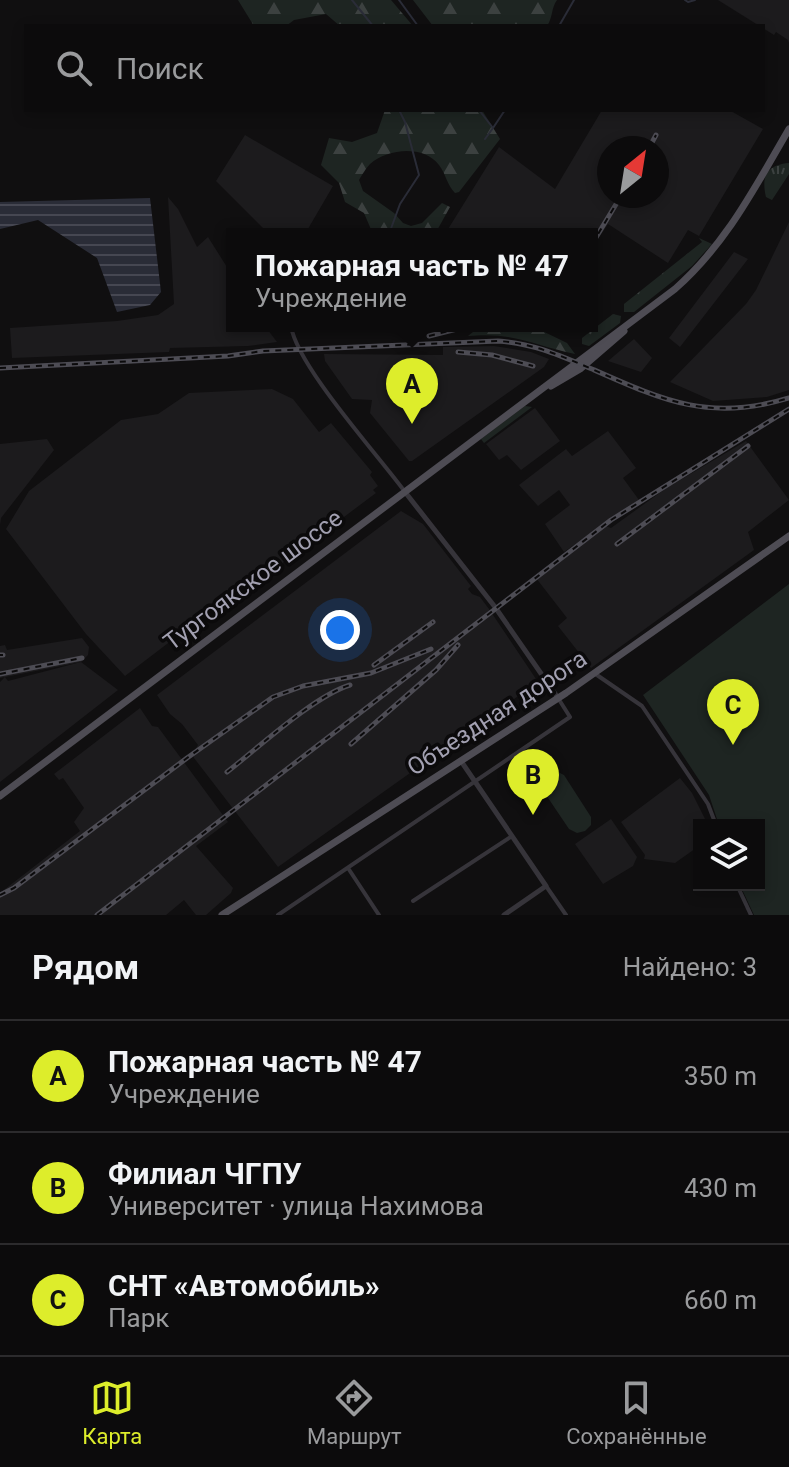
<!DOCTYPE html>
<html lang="ru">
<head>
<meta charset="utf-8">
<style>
  :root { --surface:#0c0b0c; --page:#151415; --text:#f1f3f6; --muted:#9a9b9d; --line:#2c2b2d; --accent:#dded2b }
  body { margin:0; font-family:Roboto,sans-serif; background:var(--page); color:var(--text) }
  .controls { position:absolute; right:24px; bottom:24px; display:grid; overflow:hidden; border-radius:0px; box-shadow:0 4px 12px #0003 }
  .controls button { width:72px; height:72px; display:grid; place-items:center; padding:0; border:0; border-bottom:2px solid var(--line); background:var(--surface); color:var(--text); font:40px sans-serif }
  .compass { position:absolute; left:597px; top:136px; width:72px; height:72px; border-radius:50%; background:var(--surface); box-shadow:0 4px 12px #0003; rotate:30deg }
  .you { position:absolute; left:340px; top:630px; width:28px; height:28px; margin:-20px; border:6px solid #fff; border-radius:50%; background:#1a73e8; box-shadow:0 0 0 12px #1a73e833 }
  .badge { display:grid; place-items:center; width:52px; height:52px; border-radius:50%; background:var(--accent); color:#111; font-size:26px; font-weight:700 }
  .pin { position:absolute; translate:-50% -66px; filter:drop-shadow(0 2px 4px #0008) }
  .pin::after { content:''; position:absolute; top:42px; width:28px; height:24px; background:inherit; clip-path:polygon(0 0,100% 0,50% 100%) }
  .popup { position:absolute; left:226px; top:228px; width:372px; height:104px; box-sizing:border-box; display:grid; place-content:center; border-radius:0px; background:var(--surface); filter:drop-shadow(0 2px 6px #0005); font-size:26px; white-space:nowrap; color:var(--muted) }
  .popup b { font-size:30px; color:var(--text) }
  .popup::after { content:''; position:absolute; left:50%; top:100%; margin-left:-16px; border:16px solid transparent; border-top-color:var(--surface) }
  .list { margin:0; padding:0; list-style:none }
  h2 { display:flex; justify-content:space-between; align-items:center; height:104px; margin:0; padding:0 32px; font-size:34px }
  h2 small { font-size:26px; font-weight:400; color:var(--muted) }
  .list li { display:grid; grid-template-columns:52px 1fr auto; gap:24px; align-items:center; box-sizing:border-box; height:112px; padding:0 32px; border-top:2px solid var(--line) }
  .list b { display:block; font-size:30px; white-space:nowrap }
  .list p { margin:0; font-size:26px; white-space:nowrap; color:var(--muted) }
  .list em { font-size:26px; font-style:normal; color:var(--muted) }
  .icon { flex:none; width:44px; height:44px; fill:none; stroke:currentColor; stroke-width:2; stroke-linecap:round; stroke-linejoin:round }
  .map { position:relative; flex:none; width:789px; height:915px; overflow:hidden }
  .search { position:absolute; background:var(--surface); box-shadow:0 4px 12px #0003; left:24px; right:24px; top:24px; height:88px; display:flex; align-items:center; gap:20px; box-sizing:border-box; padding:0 28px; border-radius:0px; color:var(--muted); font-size:30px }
  .sheet { height:440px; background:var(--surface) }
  nav { display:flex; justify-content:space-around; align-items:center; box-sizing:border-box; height:112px; border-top:2px solid var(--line); background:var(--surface); font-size:22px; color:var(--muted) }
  nav a { display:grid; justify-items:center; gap:4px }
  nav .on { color:var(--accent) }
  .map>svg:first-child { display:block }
  .built { fill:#1c1b1d; fill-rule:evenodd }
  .grass { fill:url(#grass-tufts) }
  .forest { fill:url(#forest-firs) }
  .garden { fill:#1e2522 }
  .water { fill:url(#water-rules) }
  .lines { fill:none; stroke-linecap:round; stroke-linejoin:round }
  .stream { stroke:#2a2c37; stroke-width:2 }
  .minor { stroke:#36343a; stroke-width:4 }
  .tertiary { stroke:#36343a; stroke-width:5 }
  .primary { stroke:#4e4c54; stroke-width:7 }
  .rail-casing { stroke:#4d4c54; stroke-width:5 }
  .rail { stroke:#0b0a0b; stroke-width:2; stroke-dasharray:6; stroke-linecap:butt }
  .labels { text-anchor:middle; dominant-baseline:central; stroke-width:7; stroke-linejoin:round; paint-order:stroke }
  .street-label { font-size:24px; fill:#a2a0b1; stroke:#0b0a0b }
</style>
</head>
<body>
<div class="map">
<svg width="789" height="915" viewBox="0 0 789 915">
  <defs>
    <pattern id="grass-tufts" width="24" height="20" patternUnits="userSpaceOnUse" patternTransform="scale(2)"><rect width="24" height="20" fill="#1e2522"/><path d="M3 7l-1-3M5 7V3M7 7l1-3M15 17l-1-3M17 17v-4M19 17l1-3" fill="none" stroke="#3c4140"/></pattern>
    <pattern id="forest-firs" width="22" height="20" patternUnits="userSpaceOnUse" patternTransform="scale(2)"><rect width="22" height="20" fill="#1e2522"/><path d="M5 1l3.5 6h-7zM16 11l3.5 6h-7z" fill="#3c4140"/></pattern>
    <pattern id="water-rules" width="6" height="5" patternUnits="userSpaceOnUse" patternTransform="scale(2)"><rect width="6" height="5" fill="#2a2c37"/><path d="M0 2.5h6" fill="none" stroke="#464752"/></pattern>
  </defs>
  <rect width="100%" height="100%" fill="#100f10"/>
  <path class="built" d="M718,0h71v43l-1,-3 -12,-8 -2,3z
    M602,110h127l34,19 -64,107 -11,-6 -20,33 -60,-39 -16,24v-14h-147l54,-87 56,42zM609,148h48v48h-48z
    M245,135l88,51 -28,48h-36l-53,-53z
    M168,197l10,12 19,38 11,-10 24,38v51h33l12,16 -29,4 -78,2 -1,4 -157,6 -2,-30 107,-7 41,-6 16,-11z
    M789,222v168l-22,7 -54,4 -43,-19 76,-78 10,-14z
    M734,252l14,7 -68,88 -11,-9z
    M634,339l18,19 -11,14 -33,-11z
    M494,346l37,6 18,7 -5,8 -132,94h-3l-39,-48 2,-13 -20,-1 -27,-38 -1,-7 119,1v-8z
    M272,389l21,10 26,33 12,-9 41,49 -2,3 8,11 -5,4 3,3 -103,77 -4,-4 -144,110 -39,-42 -80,-105 23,-38 92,-71 37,-6 31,-21z
    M535,408l25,33 -39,29 -14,-15 -8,5 -13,-16z
    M608,431l28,37 -13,10 16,22 -75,52 -19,-28 25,-19 -11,-15 -21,16 -19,-21 47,-36 6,7z
    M47,439l7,11 -53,68 -1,7v-81z
    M746,441l43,59 -41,32 6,18 -163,118 -33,-42 9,-8 -31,-40 70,-52 5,2 54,-39z
    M401,511l22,13 48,62 -3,3 4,5 8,3 9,12 49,73 -260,185 -84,-109 -1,-5 5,-8 -16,-21 -12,-10 -13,-19z
    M82,638l7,9 -1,8 -7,7 37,28 -118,92v-100l5,-5 3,4 73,-19 -81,16v-32l5,-1 2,5z
    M140,708l12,18 6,1 70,95 -32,24 37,42 -2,5 -25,22h-10l-12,-15 -18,15h-166v-22l80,-62 -6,-9 10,-14 -21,-30 -4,2 -5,-6z
    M680,778l12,15 16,32h-9v21l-24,17 -31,-4 1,-4 -24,-33z
    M611,819l26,38 -4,9 -30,18 -28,-40z"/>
  <path class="grass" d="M789,163v11l-17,26 -6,-3c-5,-21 1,-32 23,-34z
    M699,238l13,6 -20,22 -58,46h-10v-8l78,-62z
    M613,314l8,2 -1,7 -31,23 -7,-2v-6z
    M525,406l7,1 -48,36 -3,-4z"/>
  <path class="forest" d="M238,0h153l22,26h-73l-14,-12 -32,6 -8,6h-32z
    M413,0h144c-6,8 -4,17 -10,26h-114z
    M385,110h97l18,29 -41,53 -4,1c-8,-8 -9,-19 -16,-28 -15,-20 -51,-17 -69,-1 -4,4 -8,11 -11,16l4,11 31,22 9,10 8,3 11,-3 20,-20 8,4 -15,27h-62l-9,-21 -19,-11 -6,-19 -18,-18 8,-27 23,4 25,-9z
    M486,326h46l35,17 8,11c-43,-9 -60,-22 -107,-18l10,-8z"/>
  <path class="garden" d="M789,584v331h-35l-14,-30h19v-60h-40l-10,-30 -66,-100z
    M554,770l10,5 27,42v8l-6,6 -8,2 -8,-4 -27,-40 1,-13z"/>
  <path class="water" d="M150,198l11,94 -11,13 -33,7 -20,-54 -59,-38 -38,9v-27z"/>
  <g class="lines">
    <path class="stream" d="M352,0l21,26
      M399,0l19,26
      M685,0l3,2 7,-2
      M559,26l15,-26
      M479,110l14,18 -8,11
      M493,128l12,-18
      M389,234l11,-30 19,-29 -14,-53 -6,-12"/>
    <path class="minor" d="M291,326c6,40 87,129 114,166
      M594,673l48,33 66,98 8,21
      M348,868l31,47
      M737,885l14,30
      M546,886l20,29
      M413,901l99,-65
      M278,915l292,-198 -12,-19"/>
    <path class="tertiary" d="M405,492l90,115 63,91
      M461,761l85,125 -42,29"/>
    <path class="primary" d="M551,386l29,-17 44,-38
      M0,796l675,-507c52,-46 80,-102 114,-160
      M222,915l344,-222 223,-157"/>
    <g class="rail-casing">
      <path id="rail" d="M649,148l7,-13
        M592,244l29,-48
        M429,336l40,-10
        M458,352l34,3 41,11
        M0,368l228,-12 35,-5 235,-10c35,2 63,15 94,28 72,32 118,53 197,29
        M617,544l131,-98
        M0,655h3
        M374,665l59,-43
        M0,674l82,-16
        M351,744l85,-74 22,-25
        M227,772c31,-24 87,-76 123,-87
        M0,895l14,-7 173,-130 86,-61 30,-11 68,-13 60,-24
        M97,915l514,-395 178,-111"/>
    </g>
    <use href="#rail" class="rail"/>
  </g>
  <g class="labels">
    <g class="street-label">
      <text transform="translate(253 580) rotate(-37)">Тургоякское шоссе</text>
      <text transform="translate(497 713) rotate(-33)">Объездная дорога</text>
    </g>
  </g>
</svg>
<div class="controls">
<button><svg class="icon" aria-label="layers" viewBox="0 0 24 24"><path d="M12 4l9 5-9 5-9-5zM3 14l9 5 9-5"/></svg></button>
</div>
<svg class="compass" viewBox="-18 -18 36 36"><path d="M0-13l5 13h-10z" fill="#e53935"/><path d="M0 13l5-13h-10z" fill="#9a9b9d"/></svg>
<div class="you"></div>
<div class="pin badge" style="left:412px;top:424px">A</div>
<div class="popup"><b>Пожарная часть № 47</b>Учреждение</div>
<div class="pin badge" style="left:533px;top:815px">B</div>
<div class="pin badge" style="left:733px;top:745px">C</div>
<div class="search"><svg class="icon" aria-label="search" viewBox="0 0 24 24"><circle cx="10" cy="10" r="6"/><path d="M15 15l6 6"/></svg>Поиск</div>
</div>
<section class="sheet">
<h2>Рядом<small>Найдено: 3</small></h2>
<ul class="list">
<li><span class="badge">A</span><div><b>Пожарная часть № 47</b><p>Учреждение</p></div><em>350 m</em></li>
<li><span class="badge">B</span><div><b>Филиал ЧГПУ</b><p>Университет · улица Нахимова</p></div><em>430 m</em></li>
<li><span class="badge">C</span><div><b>СНТ «Автомобиль»</b><p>Парк</p></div><em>660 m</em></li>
</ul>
</section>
<nav>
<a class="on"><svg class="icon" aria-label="map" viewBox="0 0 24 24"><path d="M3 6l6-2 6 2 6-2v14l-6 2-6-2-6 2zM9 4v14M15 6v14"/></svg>Карта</a>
<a><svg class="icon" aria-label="directions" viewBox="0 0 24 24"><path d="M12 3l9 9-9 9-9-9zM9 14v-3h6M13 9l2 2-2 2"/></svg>Маршрут</a>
<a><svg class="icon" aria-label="saved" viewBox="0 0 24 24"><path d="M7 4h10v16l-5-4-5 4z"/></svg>Сохранённые</a>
</nav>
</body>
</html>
